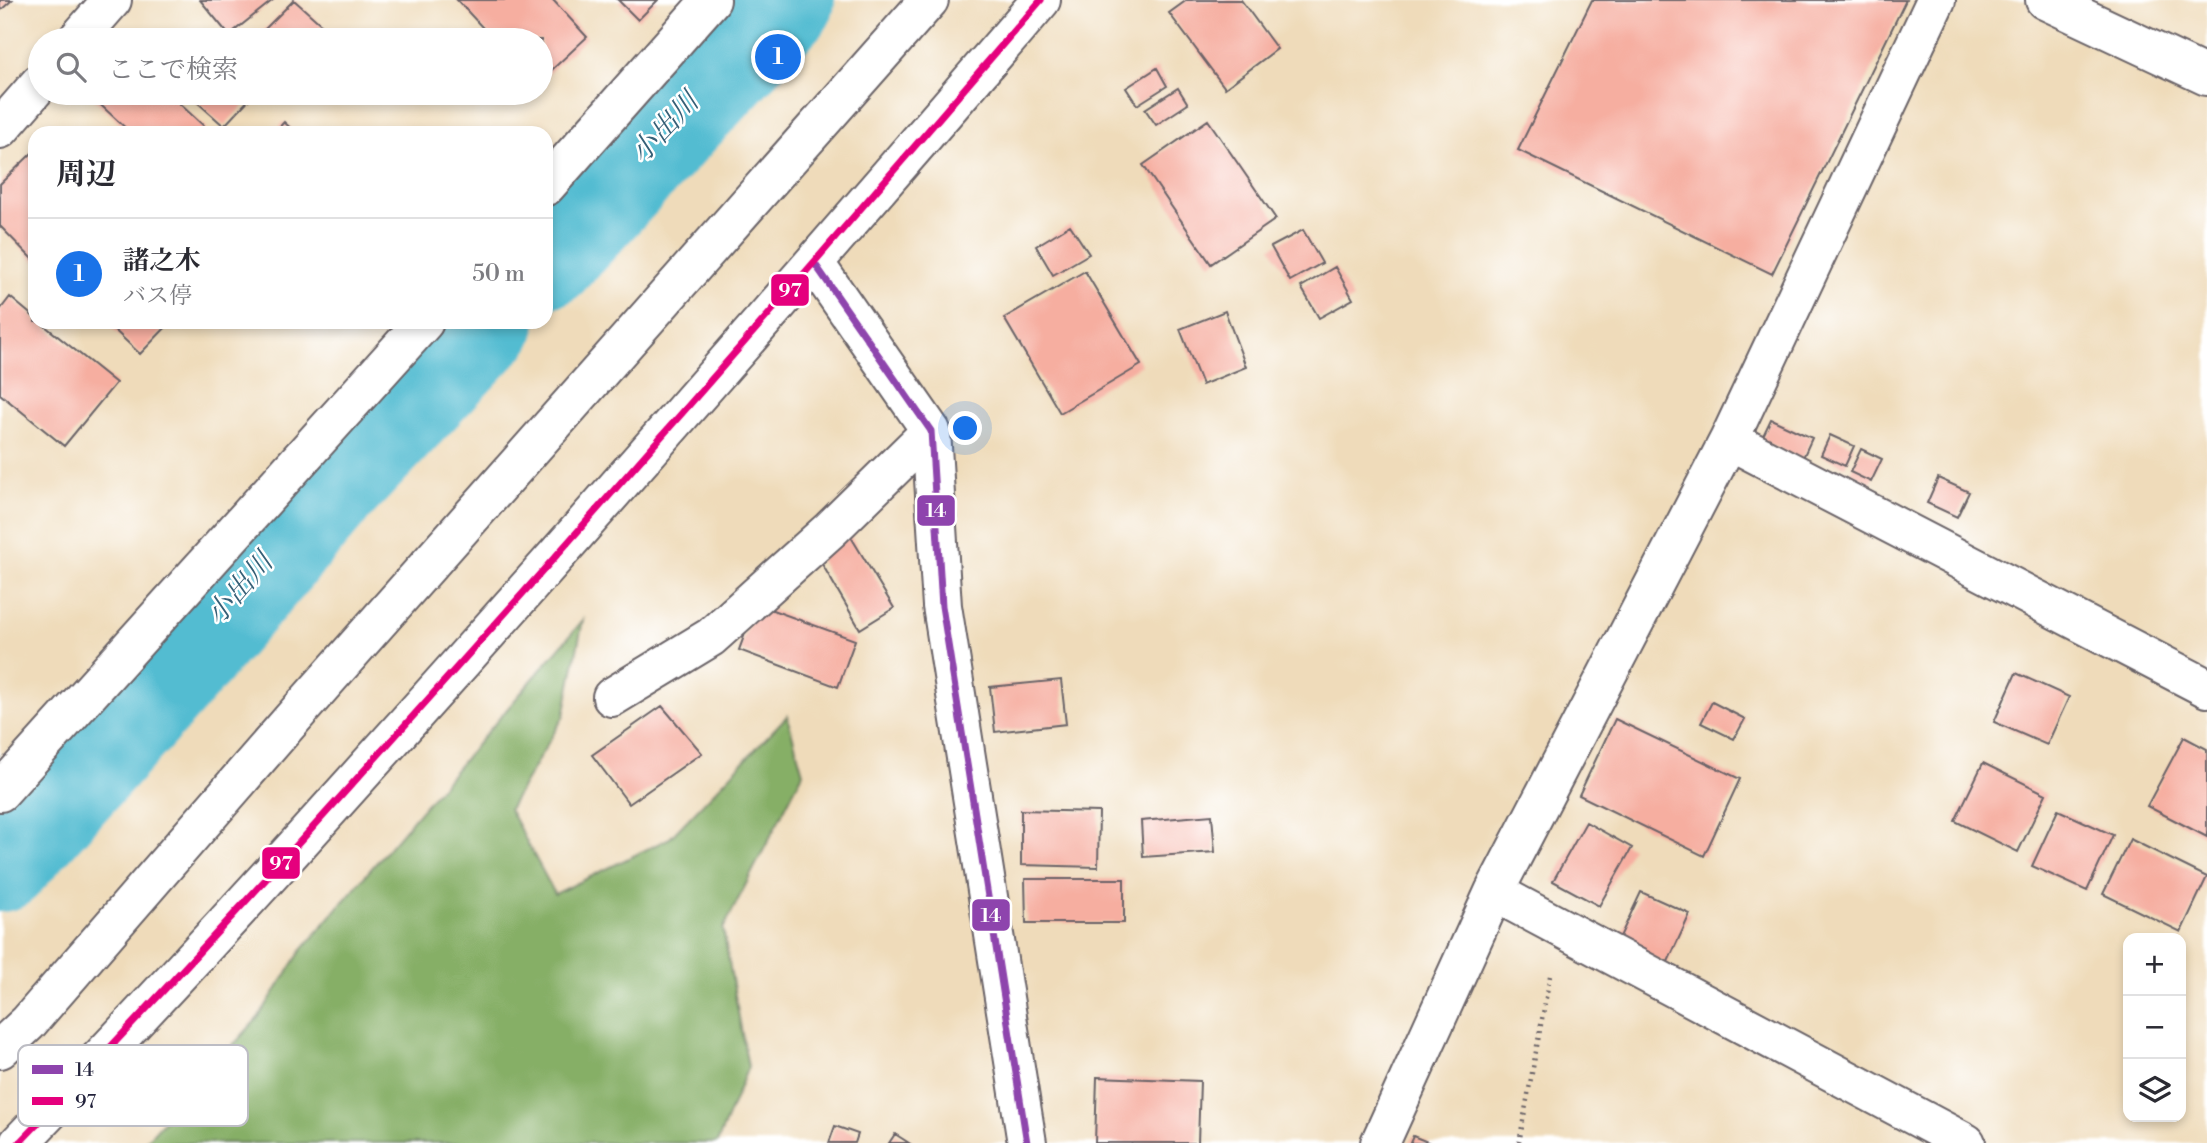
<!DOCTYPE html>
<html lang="ja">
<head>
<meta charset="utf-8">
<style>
  :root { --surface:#fff; --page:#f7f7f7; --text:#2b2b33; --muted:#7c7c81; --line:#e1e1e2; --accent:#1a73e8 }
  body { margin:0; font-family:"Libre Bodoni","Noto Serif JP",serif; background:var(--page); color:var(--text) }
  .controls { position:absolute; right:21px; bottom:21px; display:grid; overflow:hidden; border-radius:14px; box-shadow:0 4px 10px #0003 }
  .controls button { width:63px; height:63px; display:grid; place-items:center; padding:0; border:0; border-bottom:2px solid var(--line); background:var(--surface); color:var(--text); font:35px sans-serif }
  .you { position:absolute; left:966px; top:429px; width:24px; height:24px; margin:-18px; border:5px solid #fff; border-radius:50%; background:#1a73e8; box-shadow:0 0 0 10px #1a73e833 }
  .badge { display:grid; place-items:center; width:46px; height:46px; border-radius:50%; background:var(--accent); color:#fff; font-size:23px; font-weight:700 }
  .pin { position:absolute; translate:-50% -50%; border:4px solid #fff; box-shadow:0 2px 7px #0006 }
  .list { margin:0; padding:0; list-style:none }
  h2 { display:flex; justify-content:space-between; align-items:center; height:91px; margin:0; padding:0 28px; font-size:30px }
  h2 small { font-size:23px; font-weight:400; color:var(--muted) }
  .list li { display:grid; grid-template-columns:46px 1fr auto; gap:21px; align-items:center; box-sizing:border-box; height:112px; padding:0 28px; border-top:2px solid var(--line) }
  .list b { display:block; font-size:26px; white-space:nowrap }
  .list p { margin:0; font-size:23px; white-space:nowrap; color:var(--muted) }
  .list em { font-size:23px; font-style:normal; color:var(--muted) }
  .icon { flex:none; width:38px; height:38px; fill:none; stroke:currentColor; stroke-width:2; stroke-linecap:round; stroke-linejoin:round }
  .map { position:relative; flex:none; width:2207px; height:1143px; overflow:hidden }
  .search { position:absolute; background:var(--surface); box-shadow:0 4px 10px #0003; left:28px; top:28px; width:525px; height:77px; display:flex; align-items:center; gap:18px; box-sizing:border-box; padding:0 24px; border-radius:38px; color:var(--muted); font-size:26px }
  .panel { position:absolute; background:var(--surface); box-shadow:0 4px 10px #0003; left:28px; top:126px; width:525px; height:203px; border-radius:21px }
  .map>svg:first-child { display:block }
  .forest { fill:#86af66; stroke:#546850; stroke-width:2 }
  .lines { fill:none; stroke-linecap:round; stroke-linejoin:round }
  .river { stroke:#53bcd1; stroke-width:102 }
  .building { fill:#f6aea0 }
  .minor-casing { stroke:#6a6367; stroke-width:42 }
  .tertiary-casing { stroke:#6a6367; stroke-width:42 }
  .path { stroke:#6a6367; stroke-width:4.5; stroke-dasharray:2 5; stroke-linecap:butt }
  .minor { stroke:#fff; stroke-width:38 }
  .tertiary { stroke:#fff; stroke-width:38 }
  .bus-1-casing { stroke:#fff; stroke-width:12 }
  .bus-2-casing { stroke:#fff; stroke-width:12 }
  .bus-1 { stroke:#8e44ad; stroke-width:7 }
  .bus-2 { stroke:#e5007d; stroke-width:7 }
  .labels { text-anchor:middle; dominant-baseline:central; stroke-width:5; stroke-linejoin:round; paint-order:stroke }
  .water-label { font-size:28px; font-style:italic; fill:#366077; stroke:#fff }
  .key { fill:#fff; stroke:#bdbdc4; stroke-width:2 }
  .key-label { font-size:19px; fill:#22223b }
  .line-badge { stroke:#fff; stroke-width:2.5 }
  .badge-label { font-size:19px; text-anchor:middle; font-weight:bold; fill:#fff }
</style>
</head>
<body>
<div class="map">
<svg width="2207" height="1143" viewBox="0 0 2207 1143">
  <rect width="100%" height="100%" fill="#fff"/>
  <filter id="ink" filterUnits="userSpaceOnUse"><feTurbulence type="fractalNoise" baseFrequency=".0143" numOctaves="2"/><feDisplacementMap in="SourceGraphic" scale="14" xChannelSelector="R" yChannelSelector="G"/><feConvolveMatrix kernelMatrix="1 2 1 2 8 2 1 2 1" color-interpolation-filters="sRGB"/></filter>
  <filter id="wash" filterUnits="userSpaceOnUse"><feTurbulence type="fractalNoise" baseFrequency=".00686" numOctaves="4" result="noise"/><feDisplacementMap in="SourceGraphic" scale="28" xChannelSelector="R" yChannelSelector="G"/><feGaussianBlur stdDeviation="1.57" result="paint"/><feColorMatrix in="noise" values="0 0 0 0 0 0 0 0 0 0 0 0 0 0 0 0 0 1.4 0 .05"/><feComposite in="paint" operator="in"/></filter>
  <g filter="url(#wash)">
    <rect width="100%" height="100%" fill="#efdbba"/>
    <path class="forest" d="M583,620l-19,96 -55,93 46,85 115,-56 117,-122 16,57 -80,156 25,138 -31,76h-573l114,-125 43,-67z"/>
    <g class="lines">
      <path class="river" d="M546,257l238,-257
        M0,861l173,-192 160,-186 152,-161"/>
    </g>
    <g id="blocks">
      <path class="building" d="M0,0h12l-12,11z
        M200,0h73l-44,35z
        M294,0l29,26 -14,14h-55z
        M457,0h96l34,37 -46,43v-40h-47z
        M618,0h40l-20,20z
        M1187,0h54l36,49 -52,39 -56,-75z
        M1592,0h314l-134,274 -254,-124z
        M1157,68l10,18 -30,19 -11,-17z
        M1178,88l10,16 -32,21 -11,-16z
        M95,93h73l38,35 -5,5h-70l-39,-36z
        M187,93h68l-31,33z
        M1208,120l68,99 -65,45 -68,-99z
        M284,122l12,11h-22z
        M35,150v112l-35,-36v-42z
        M1070,225l19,29 -36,21 -17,-29z
        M1303,230l19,33 -32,18 -19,-34z
        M1335,267l18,32 -34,19 -18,-31z
        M1085,271l56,94 -81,48 -56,-95z
        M10,297l25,21v4h5l76,61 -52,63 -64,-52v-84z
        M1225,311l21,56 -44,18 -22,-56z
        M106,322h65l-31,32z
        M1771,419l41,19 -10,22 -41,-20z
        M1830,435l24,11 -9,20 -24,-11z
        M1861,449l21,10 -11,23 -21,-10z
        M1938,478l31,14 -12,25 -30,-14z
        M851,537l43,71 -34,21 -42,-72z
        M756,604l99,36 -17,47 -99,-37z
        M2016,673l53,24 -22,48 -53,-23z
        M1061,680l5,44 -71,8 -5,-45z
        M1712,702l33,17 -11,20 -33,-16z
        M662,706l40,47 -73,51 -37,-49z
        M1615,719l125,60 -36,77 -125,-61z
        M2184,737l23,12v88l-60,-31z
        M1983,763l63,31 -28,58 -63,-31z
        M1021,810l78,2 -1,55 -77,-2z
        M2058,810l55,25 -26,56 -55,-25z
        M1212,815l3,37 -72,5 -2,-36z
        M1586,822l46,26 -33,58 -46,-25z
        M2130,839l77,38 -26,55 -78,-38z
        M1025,879h99v44h-98z
        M1641,892l49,22 -23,50 -49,-23z
        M1097,1077l103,4 -2,62h-103z
        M835,1126l23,8 -3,9h-26z
        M895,1134l14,9h-20z
        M1413,1136l17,7h-20z"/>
    </g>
  </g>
  <g filter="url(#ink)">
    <use href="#blocks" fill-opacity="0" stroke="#6a6367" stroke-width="2"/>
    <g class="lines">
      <g class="minor-casing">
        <path id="minor" d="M546,186l165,-186
          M815,264l116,167 11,175 85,537
          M1729,440l478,248
          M612,697l99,-60 120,-108 100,-98
          M0,792l424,-470
          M1494,892l472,251
          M1380,1143l114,-251 235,-452 207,-440"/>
      </g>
      <g class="tertiary-casing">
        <path id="tertiary" d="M2045,0l162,76
          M77,40l35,-40
          M0,129l40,-46
          M0,1049l28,-26 272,-313 629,-710
          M19,1143c173,-179 339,-365 505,-551 174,-196 346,-393 517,-592"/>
      </g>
      <path class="path" d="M1519,1143l31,-167"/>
      <use href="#minor" class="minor"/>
      <use href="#tertiary" class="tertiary"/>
      <g class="bus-1-casing">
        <path id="bus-1" d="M815,264l116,167 11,175 85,537"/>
      </g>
      <g class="bus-2-casing">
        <path id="bus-2" d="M19,1143c173,-179 339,-365 505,-551 174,-196 346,-393 517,-592"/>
      </g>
      <use href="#bus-1" class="bus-1"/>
      <use href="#bus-2" class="bus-2"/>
    </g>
  </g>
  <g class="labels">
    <g class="water-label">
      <text transform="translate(665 128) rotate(-47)">小出川</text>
      <text transform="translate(240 589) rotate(-49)">小出川</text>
    </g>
  </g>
  <rect x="18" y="1045" width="230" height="81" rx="10" class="key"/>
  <rect x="32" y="1065" width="31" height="9" fill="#8e44ad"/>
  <rect x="32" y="1097" width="31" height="8" fill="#e5007d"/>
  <g class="key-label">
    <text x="75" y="1076">14</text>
    <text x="75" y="1108">97</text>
  </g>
  <g class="line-badge">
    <rect x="770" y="273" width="40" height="34" rx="7" fill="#e5007d"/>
    <rect x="916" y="494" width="40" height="33" rx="7" fill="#8e44ad"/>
    <rect x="261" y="846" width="40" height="34" rx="7" fill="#e5007d"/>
    <rect x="971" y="898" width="40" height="34" rx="7" fill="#8e44ad"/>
  </g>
  <g class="badge-label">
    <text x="790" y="297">97</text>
    <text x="936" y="517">14</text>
    <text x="281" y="870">97</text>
    <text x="991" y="922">14</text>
  </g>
</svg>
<div class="controls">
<button>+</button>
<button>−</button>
<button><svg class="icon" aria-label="layers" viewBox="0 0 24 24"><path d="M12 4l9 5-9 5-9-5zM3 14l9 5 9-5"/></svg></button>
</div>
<div class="you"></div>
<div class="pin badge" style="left:778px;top:57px">1</div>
<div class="search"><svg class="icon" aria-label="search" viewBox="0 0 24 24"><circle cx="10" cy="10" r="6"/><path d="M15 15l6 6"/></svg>ここで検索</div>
<section class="panel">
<h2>周辺<small></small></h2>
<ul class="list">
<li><span class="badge">1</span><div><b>諸之木</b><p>バス停</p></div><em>50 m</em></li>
</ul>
</section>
</div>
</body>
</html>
